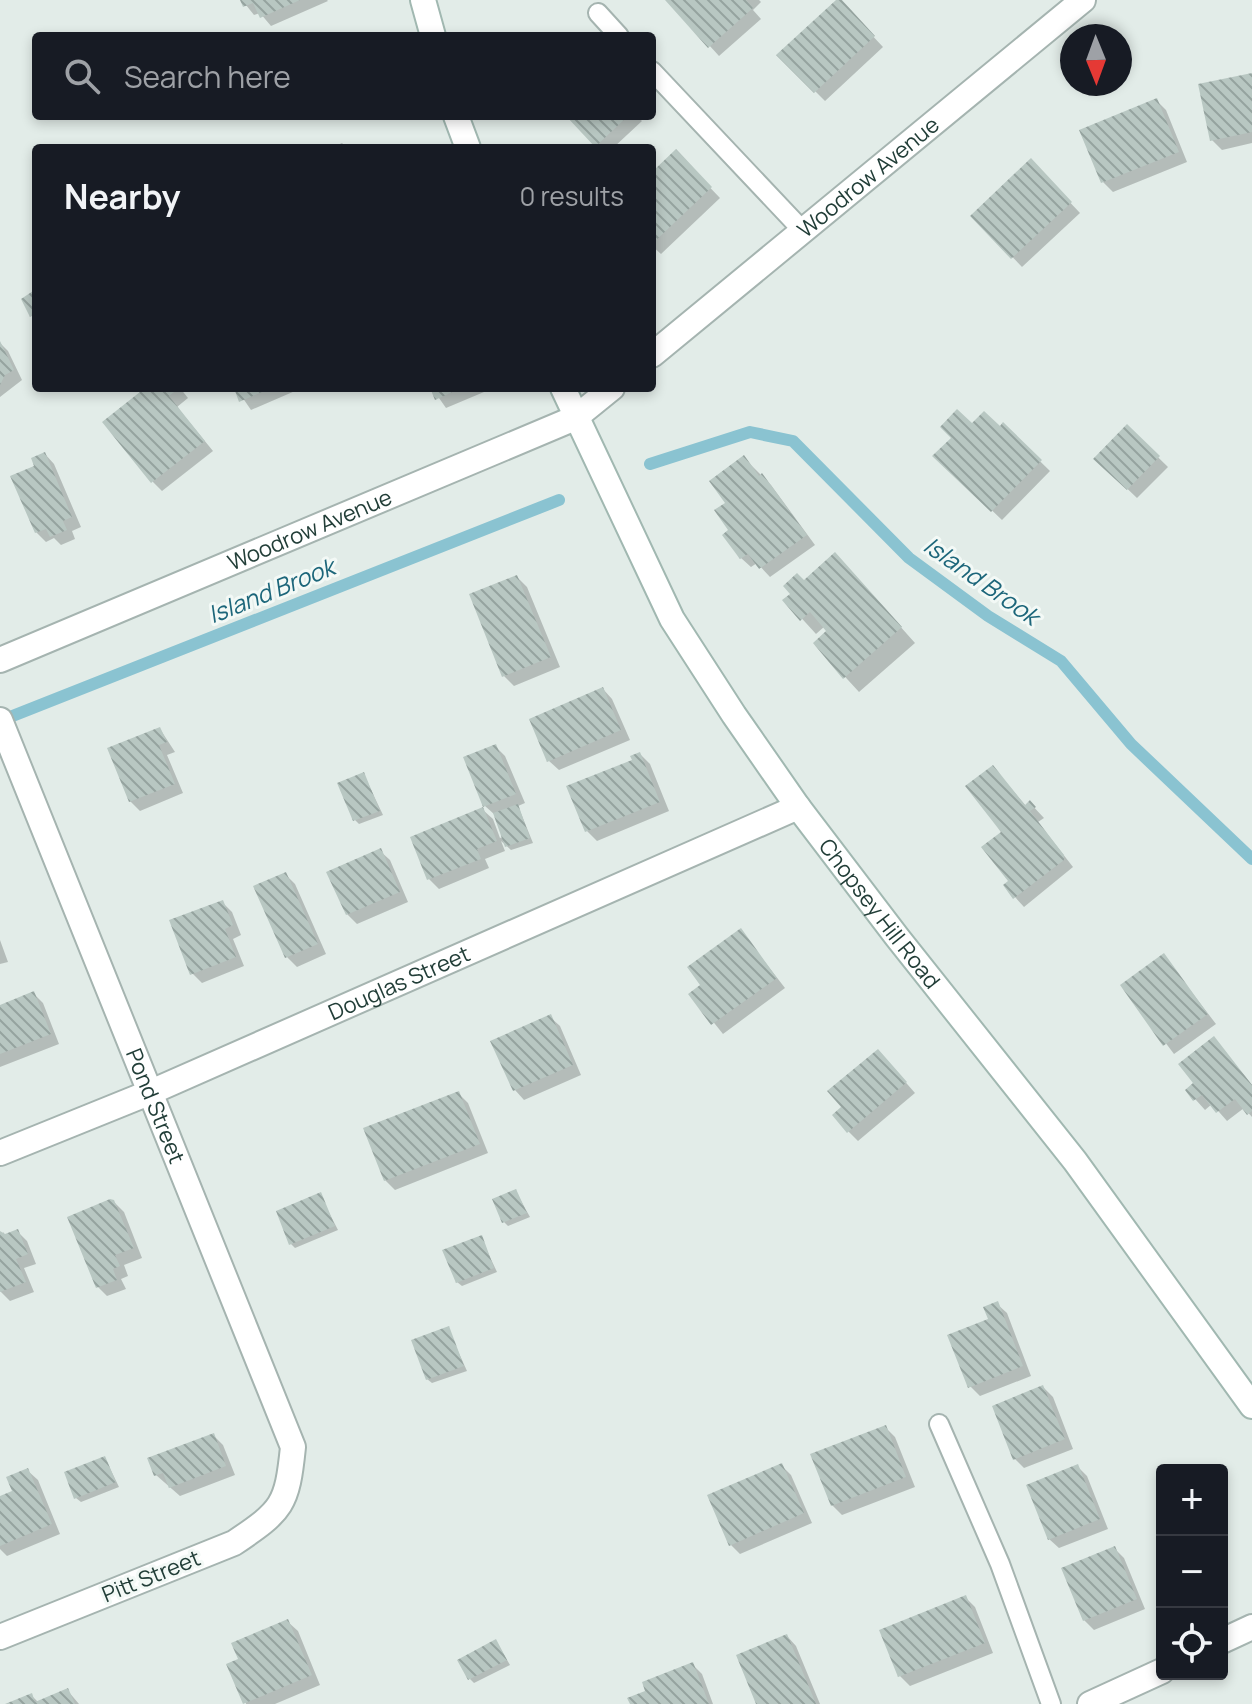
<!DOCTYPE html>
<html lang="en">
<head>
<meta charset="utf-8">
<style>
  :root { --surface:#171b24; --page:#20242c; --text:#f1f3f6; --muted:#9ea1a6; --line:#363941 }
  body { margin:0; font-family:Manrope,sans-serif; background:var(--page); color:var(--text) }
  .controls { position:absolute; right:24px; bottom:24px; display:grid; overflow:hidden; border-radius:8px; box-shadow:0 4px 12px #0003 }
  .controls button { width:72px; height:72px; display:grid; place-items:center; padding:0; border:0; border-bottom:2px solid var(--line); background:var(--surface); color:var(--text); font:40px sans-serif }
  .compass { position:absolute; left:1060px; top:24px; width:72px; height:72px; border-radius:50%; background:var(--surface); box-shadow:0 4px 12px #0003; rotate:179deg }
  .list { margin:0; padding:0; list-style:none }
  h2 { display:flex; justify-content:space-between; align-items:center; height:104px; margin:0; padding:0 32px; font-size:34px }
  h2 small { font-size:26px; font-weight:400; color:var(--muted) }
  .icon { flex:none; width:44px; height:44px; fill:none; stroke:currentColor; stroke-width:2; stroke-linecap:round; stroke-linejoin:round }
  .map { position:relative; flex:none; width:1252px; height:1704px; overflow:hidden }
  .search { position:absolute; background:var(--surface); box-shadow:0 4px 12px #0003; left:32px; top:32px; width:624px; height:88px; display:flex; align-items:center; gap:20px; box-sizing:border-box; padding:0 28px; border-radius:8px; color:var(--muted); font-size:30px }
  .panel { position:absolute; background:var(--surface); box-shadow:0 4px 12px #0003; left:32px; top:144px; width:624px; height:248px; border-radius:8px }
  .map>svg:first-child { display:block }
  .shadow { fill:#0003 }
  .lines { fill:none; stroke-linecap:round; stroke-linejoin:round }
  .stream { stroke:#8ac3d1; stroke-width:12 }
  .building { fill:url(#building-back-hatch) }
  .lane-casing { stroke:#a5b4b0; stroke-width:22 }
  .street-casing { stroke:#a5b4b0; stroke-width:28 }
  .secondary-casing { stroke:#a1b8b1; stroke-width:28 }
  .lane { stroke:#fff; stroke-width:18 }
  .street { stroke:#fff; stroke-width:24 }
  .secondary { stroke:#fff; stroke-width:24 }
  .labels { text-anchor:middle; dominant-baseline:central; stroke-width:6; stroke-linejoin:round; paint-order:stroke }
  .street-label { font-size:22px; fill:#223e38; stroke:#f3f9f6 }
  .water-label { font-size:24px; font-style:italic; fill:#1c667a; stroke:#f3f9f6 }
</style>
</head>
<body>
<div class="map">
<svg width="1252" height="1704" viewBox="0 0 1252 1704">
  <defs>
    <pattern id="building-back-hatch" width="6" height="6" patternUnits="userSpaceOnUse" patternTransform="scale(2)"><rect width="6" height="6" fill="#b8c7c2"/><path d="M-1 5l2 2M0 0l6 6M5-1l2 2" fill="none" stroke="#95a39f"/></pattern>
  </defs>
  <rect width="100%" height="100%" fill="#e2ece8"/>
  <path class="shadow" d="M242,0h85l1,1 -57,25 -11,-13 -6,2z
    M668,0h91l2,2 -8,8 8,9 -42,37z
    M839,0l44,47 -58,54 -46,-46z
    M1252,75v68l-30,7 -10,-10z
    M1156,100l10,10 21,52 -74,30 -10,-10z
    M569,116h68l5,5 -29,27h-14z
    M342,143l5,5h-16z
    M676,152l44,46 -59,56 -9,-8v-71z
    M1031,161l49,52 -58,54 -49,-51z
    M0,343l8,8 14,29 -22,17z
    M149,388h31l8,10 -11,9 36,44 -51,40 -9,-9z
    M236,388h66l-51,22z
    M432,388h51l1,4 -38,16z
    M1003,425l47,46 -48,49 -67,-64 37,-30 28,2z
    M1127,427l41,40 -31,31 -41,-39z
    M45,454l9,10 27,63 -9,4 3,8 -14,6 -7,-7 -8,4 -10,-10 1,-65z
    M744,458l27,27 44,60 -45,32 -13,-14 -6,4 -10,-9 -10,-28 -3,-27z
    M849,569l66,74 -56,49 -44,-48 14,-13 -4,-5 -9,8 -31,-34 19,-18z
    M517,577l10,10 33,80 -46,19 -10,-10 -33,-81z
    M603,689l9,10 18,41 -71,30 -10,-9z
    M160,729l15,23 -8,3 16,38 -43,18 -10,-10z
    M495,746l10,10 20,47 -7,3 15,37 -22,7 -10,-9 4,10 -20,8 4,9 -50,21 -10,-10 54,-69 10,9 7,19 3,-1 -8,-22 -10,-9z
    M640,754l10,10 19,47 -72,30 -10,-10z
    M993,767l33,39 4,-3 14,15 -6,4 35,45 -49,40 -19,-21 6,-4z
    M364,775l19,40 -24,9 -4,-4z
    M380,851l10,9 18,42 -51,22 -10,-10z
    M285,874l10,10 31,70 -29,13 -10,-10 -31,-70z
    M222,902l10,10 9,23 -8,4 11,27 -42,17 -10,-10z
    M741,931l44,57 -62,46 -32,-40 12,-9z
    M0,940l8,22 -8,2z
    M1164,956l52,68 -42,30 -52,-69z
    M34,994l9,9 16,41 -59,23v-60z
    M550,1017l10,9 21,49 -57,25 -9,-10z
    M1214,1038l38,47v32l-8,-9 -17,13 -15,-17 -7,6 -18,-20 9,-6z
    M887,1061l28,32 -57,48 -10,-10z
    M458,1093l10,10 20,50 -93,37 -10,-10z
    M516,1192l14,25 -22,9 -4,-4z
    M320,1195l18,35 -43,18 -4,-4z
    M114,1202l10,10 18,46 -18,7 4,11 -7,3 5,10 -19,7 -9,-9z
    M3,1232l3,4 12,-4 9,9 9,23 -12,4 10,24 -24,9 -10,-10z
    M481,1238l16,34 -35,14 -5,-4z
    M997,1304l10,9 24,63 -51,20 -10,-10z
    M448,1329l19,42 -35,12 -5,-4z
    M1043,1387l10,10 20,52 -49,19 -9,-9z
    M885,1427l10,10 20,50 -73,28 -10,-10z
    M213,1435l10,10 12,30 -55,21 -24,-21z
    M105,1458l14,29 -38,15 -5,-4z
    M781,1465l10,10 21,48 -72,31 -9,-9z
    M1077,1466l10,10 21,53 -49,19 -10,-9z
    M28,1471l10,9 22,54 -53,22 -7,-7v-51l14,-6z
    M1114,1548l10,10 21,51 -51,21 -10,-10z
    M965,1597l10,10 18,46 -83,33 -10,-10z
    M288,1622l10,9 22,54 -45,19h-29l-6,-44z
    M787,1636l9,10 24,58h-62z
    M496,1641l14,24 -36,18 -4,-4z
    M692,1664l10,10 11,30h-81z
    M68,1691l11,13h-69l21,-9 8,8z"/>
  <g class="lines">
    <path class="stream" d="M650,464l100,-32 43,9 116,117 79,58 73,45 70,83 121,115
      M0,721l559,-221"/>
  </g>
  <path class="building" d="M240,0h60l-40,18 -7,-15 -10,4z
    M665,0h81l7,8 -45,40z
    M836,0h6l33,36 -61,57 -38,-38z
    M1252,73v59l-42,9 -12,-57z
    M1157,98l22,54 -78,31 -22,-53z
    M566,116h62l-33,31z
    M676,149l36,38 -60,57v-72z
    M1031,158l41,44 -61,57 -41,-43z
    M36,289v25l-6,3 -9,-18z
    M0,341l14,29 -9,5 -5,10z
    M145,388h34l-10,8 36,45 -54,42 -49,-61z
    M234,388h37l-32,14z
    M430,388h31l-26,12z
    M957,409l15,14 12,-12 16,15 3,-4 39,38 -51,52 -59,-56 19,-18 -11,-11z
    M1127,424l33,32 -33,34 -34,-31z
    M45,452l27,65 -9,4 4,9 -17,7 -4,-8 -11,4 -25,-57 24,-10 -3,-8z
    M744,455l15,21 3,-3 45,62 -48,34 -11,-15 -8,5 -18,-24 6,-5 -14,-20 11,-7 -16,-22z
    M835,552l67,75 -59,52 -30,-36 13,-12 -16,-19 -10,9 -18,-21 8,-6 -7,-8 14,-13 7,7z
    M517,575l34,82 -49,20 -33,-83z
    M603,687l18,43 -74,32 -18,-43z
    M160,727l7,15 -8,3 16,39 -46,18 -22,-54z
    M496,744l20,50 -33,13 -20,-50z
    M640,752l20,50 -75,30 -19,-46 66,-26 -2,-4z
    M993,765l32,40 5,-5 6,7 -6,4 34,44v5l-51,39 -10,-14 5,-4 -27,-34 20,-15 -36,-46z
    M364,772l16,39 -27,10 -16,-38z
    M518,804l12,34 -25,9 -12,-34z
    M483,807l14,34 -20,8 4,10 -54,21 -17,-43z
    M381,848l19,44 -54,23 -20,-43z
    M286,872l32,72 -33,14 -32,-72z
    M223,900l10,25 -8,4 11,28 -46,18 -21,-55z
    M741,928l36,50 -66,47 -23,-31 12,-9 -13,-18z
    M1164,953l44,61 -45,32 -43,-61z
    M34,991l17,43 -51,20v-49z
    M551,1014l22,51 -60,26 -23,-50z
    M1214,1036l38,49v26l-5,4 -12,-16 -19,14 -14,-18 -9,6 -8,-11 8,-7 -15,-19z
    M878,1049l29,33 -60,51 -15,-18 9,-8 -14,-16z
    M459,1091l21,53 -96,37 -21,-53z
    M516,1189l11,24 -25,10 -10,-24z
    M321,1192l14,34 -46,19 -13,-34z
    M110,1199l4,1 20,48 -19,7 5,11 -7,3 4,11 -21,8 -29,-71z
    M18,1229l10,25 -12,5 10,23 -26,10v-61l5,3z
    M482,1235l12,33 -38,15 -14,-33z
    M998,1301l25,65 -55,22 -21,-53 41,-16 -5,-12z
    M449,1326l15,40 -38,14 -15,-40z
    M1043,1385l22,54 -52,21 -21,-54z
    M886,1425l20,52 -75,29 -21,-52z
    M214,1433l12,33 -57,22 -6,-15 -9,3 -7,-18z
    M105,1456l11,26 -42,17 -10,-27z
    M782,1463l22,50 -75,33 -22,-51z
    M1078,1464l22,55 -52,21 -22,-55z
    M28,1468l24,56 -52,22v-50l12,-5 -6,-14z
    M1115,1546l22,53 -54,22 -22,-53z
    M966,1595l19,48 -87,34 -19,-47z
    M288,1619l24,56 -69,29 -17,-40 12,-5 -7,-16z
    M787,1634l29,70h-60l-20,-49z
    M496,1639l11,21 -39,20 -11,-20z
    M693,1662l16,42h-79l-3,-6 18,-7 -3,-9z
    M68,1688l7,16h-70l27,-11 3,9z"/>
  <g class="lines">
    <g class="lane-casing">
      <path id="lane" d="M598,13l21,23
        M652,71l151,160
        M939,1424l61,140 51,140"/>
    </g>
    <g class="street-casing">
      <g id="street">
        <path id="s1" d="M652,355l431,-355"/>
        <path id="s2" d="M0,660l575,-242 37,-30"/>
        <path id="s3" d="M0,720l293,727c-6,58 -10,63 -59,96l-234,94"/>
        <path id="s4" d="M0,1153l151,-61 647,-285"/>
        <path d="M1222,1641l30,-14"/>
        <path d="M1090,1704l72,-33"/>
      </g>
    </g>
    <g class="secondary-casing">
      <g id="secondary">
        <path d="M423,0l10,36"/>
        <path d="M456,116l12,32"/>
        <path id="s5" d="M563,388l109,231 62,96 64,92 99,130 178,224 177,245"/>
      </g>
    </g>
    <use href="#lane" class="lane"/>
    <use href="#street" class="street"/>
    <use href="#secondary" class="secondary"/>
  </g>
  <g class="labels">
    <g class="street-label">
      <text stroke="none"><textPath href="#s1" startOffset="280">Woodrow Avenue</textPath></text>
      <text stroke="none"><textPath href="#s2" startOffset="336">Woodrow Avenue</textPath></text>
      <text stroke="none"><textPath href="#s5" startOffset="616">Chopsey Hill Road</textPath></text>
      <text stroke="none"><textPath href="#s4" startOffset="434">Douglas Street</textPath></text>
      <text stroke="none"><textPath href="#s3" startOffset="416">Pond Street</textPath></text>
      <text transform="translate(151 1576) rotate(-22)">Pitt Street</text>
    </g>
    <g class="water-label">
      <text transform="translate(982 580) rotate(35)">Island Brook</text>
      <text transform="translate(271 590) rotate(-22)">Island Brook</text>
    </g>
  </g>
</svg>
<div class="controls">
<button>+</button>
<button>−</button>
<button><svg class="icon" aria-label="locate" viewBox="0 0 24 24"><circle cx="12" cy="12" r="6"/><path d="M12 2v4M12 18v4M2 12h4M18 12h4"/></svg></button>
</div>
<svg class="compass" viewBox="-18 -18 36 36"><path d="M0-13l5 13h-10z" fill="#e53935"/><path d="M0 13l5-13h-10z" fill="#9ea1a6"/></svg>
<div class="search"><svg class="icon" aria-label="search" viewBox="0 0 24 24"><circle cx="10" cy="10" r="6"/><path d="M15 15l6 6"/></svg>Search here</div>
<section class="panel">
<h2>Nearby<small>0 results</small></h2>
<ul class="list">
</ul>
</section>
</div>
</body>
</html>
